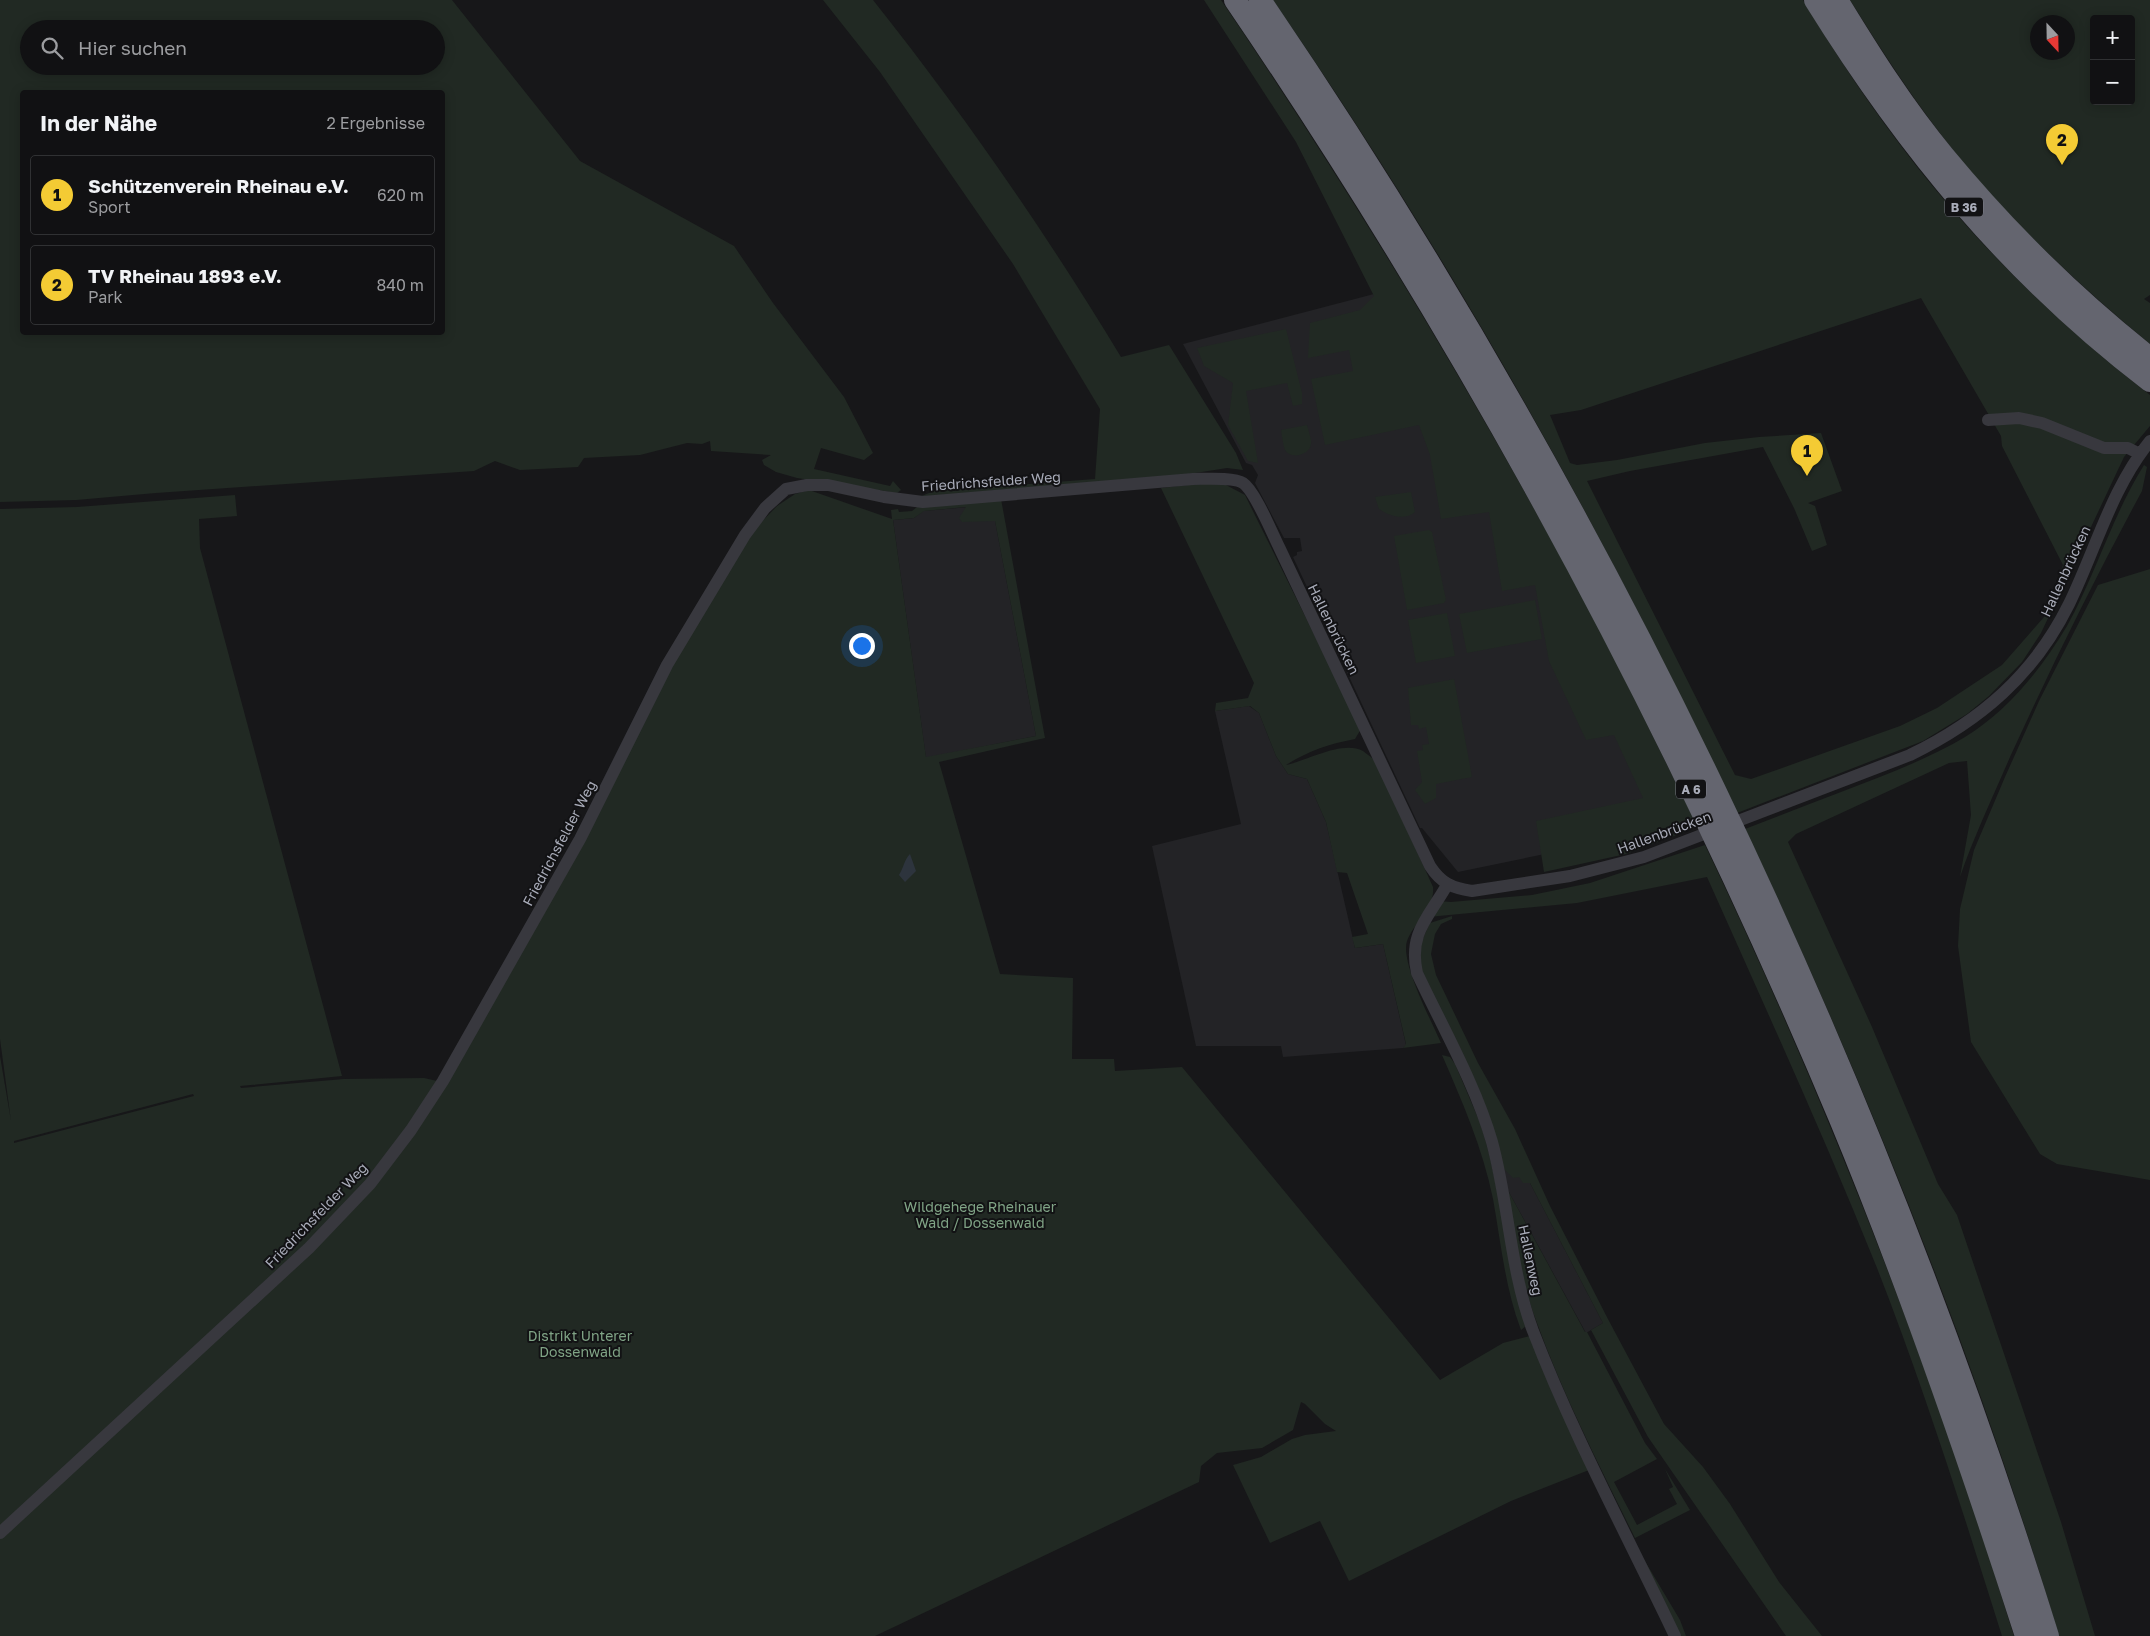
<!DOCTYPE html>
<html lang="de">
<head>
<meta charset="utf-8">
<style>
  :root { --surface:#111113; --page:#1e1f21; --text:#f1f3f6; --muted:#9c9da0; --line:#303133; --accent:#f4cb34 }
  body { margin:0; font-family:"Golos Text",sans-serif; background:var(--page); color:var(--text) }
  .controls { position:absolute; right:15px; top:15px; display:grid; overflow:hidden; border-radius:5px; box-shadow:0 2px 12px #0003 }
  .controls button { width:45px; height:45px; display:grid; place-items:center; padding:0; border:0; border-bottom:1px solid var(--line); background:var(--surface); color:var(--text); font:25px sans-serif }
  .compass { position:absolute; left:2030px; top:15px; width:45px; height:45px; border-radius:50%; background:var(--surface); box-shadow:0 2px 12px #0003; rotate:158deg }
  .you { position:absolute; left:861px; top:645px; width:18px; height:18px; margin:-12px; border:4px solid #fff; border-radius:50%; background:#1a73e8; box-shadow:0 0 0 8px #1a73e833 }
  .badge { display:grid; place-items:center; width:32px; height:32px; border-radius:50%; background:var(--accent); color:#111; font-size:16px; font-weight:700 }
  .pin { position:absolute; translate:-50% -41px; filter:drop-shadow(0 1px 2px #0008) }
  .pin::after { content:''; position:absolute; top:26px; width:18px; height:15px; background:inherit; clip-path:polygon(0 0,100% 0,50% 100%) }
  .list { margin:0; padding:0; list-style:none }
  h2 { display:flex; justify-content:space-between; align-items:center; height:65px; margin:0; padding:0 20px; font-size:21px }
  h2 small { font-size:16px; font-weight:400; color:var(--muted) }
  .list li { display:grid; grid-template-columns:32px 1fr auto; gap:15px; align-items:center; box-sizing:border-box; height:80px; margin:0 10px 10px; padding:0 10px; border:1px solid var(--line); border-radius:5px }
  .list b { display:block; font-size:19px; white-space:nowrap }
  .list p { margin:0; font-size:16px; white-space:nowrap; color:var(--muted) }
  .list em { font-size:16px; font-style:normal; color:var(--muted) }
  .icon { flex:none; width:28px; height:28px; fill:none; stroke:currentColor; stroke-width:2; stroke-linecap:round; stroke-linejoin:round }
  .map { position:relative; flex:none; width:2150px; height:1636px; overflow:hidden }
  .search { position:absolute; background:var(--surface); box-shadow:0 2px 12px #0003; left:20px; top:20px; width:425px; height:55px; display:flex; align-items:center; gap:12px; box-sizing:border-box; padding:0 18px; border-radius:28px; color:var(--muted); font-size:19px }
  .panel { position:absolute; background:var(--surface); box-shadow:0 2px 12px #0003; left:20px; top:90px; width:425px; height:245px; border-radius:5px }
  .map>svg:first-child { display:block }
  .built { fill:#232326 }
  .green { fill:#212923; fill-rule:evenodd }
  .water { fill:#2d343d }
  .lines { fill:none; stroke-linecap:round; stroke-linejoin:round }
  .street { stroke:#38383e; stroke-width:12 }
  .highway { stroke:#64656f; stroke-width:22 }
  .labels { text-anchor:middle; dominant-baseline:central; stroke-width:4; stroke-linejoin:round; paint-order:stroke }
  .shield { fill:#121214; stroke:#7c7e88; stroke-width:1 }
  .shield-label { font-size:12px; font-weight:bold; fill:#a9acb9 }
  .street-label { font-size:14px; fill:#a9acb9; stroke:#121214 }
  .park-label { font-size:14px; fill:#80a486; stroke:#121214 }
</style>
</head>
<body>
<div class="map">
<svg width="2150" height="1636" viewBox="0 0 2150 1636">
  <rect width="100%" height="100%" fill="#171719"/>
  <path class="built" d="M1374,294l291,521 -125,40 -82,17 -36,-44h-2l-127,-271 4,-2v-3l5,-1 -2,-13h-16l-29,-55 3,-8 -6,-10 -6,-2 -63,-119z
    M992,505l44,231 -110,22 -33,-238 21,-2 9,-7z
    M1249,706l10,7 17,43 12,18 19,5 19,43 29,126 28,-4 23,101 -3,3 -120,9 -2,-11h-85l-44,-200 89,-22 -26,-113z
    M1502,1167l28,16 73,140 -17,10 -81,-148z"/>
  <path class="green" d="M0,0h452l128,161 154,85 39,57 71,94 29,56 -9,7 -43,-12 -7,21 76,17 3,-5 8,9 -4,3 -100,-15 -21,-6 -12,-7 -2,-5 9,-5 -60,-4 -1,-10 -8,3 -15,-1 -47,12 -56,3 -6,9 -58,3 -25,-9 -21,10 -318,22 -80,7 -76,2zM29,29h407v37h-407zM22,92h420v240h-420z
    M823,0h50c90,113 173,233 248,357l48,-12 67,108 7,17 -16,-2 -38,6 -270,23 15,-6 161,-12 5,-70 -87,-145 -133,-192z
    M1204,0h17c134,197 257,402 370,613 37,70 71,143 107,214l-72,27 -82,18 -8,-51 107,-23 -29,-63 -28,5 -37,-79 -14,-76 -33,6 -13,-79 -48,7 -11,-64 -11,-30 -94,20 -14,-66 42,-8 -4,-21 -41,8 2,-35 50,-13 14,-14 -78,-154z
    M1273,0h530c95,159 200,282 347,395v31l-26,31 -83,176 -19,29 -33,34 -22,18 -44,27 -186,72c-133,-282 -287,-557 -464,-813zM1921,298l80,138 1,10 61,119 -19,52 -42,48 -65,43 -37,18 -149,53 -16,-4 -148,-294 43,-10 133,-24 31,61 18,43 15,-6 -12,-39 -7,-3 34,-12 -21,-58 -62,4 -54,6 -88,17 -40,5 -7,-2 -20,-48 31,-5z
    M1850,0h300v295l-6,4 6,4v41c-71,-59 -139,-122 -197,-194 -38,-48 -71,-99 -103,-150zM2094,19h37v82h-37zM2038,22h30v30h-30z
    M1286,329l16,64v11l-9,2 -6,-23 -41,8 12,72 -10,-2 -20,-36 5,-42 -29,-17 -7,-18z
    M1307,425c1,5 5,14 4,19 -1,11 -20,16 -26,6 -2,-5 -3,-14 -4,-20z
    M2144,465l3,2 -5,24c-47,87 -91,176 -132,266 -17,40 -36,79 -50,120l11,-62 -4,-54 -18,2 -153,71 -8,8 84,185 66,157 19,31 104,307 34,114h-36c-83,-276 -190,-546 -314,-807 32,-12 64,-25 96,-37 42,-16 85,-32 124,-55 43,-26 77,-69 102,-111 29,-52 45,-110 77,-161z
    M1205,483l21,2 19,10 116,234 -6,10c-26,5 -47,12 -69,26 21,-4 56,-25 77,-14 4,3 9,7 13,10l57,126c2,22 -19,35 -26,54 -7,21 25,81 34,102l-38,5 3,-4 -23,-100 -28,4 -3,-11 16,-3 -21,-61 -10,-1 -11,-50 -19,-43 -19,-5 -12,-18 -17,-43 -9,-7 -35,5 1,-8 32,-5 6,-15 -93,-195z
    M809,490l83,29 -1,-9 7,-1 1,3 13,-1 5,-4 84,-8 44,239 -106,24 61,212 73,4 -1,81h42l1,12 67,-4 258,313 63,-37 27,-7 59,134 -78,31 -162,80 -29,-60 -50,22 -37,-78 28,-8 31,-18 13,-4 31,-4 -11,-7 -20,-20 -4,-2 -8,28 -31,18 -45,5 -16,13 -2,16 -324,154h-875v-580l11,65 -11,-82v-530l77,-2 158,-12 2,21 -38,3 1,29 142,528 -102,10 1,2 103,-9 80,-1 22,5 225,-415 77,-132 29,-30 18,-12zM966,507l-7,11 3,4 33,-1 41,215 -110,21 -33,-237 21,-2 10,-7zM193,1094l1,2 -180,47v-2z
    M1411,492l4,20c-10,9 -26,4 -36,-3l-4,-12z
    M1429,530l3,2 14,68 -2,3 -37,7 -13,-74z
    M2150,569v611l-93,-16 -17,-10 -69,-112 -13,-96 2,-37 14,-59 31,-73 34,-76 59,-116z
    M1535,600l7,39 -75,14 -8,-39z
    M1447,613l8,43 -39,7 -8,-43z
    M1454,679l18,98 -36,7v14l-11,6 -10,-14 7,-8 -5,-31 6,-1 -1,-5 7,-1 -3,-17 -7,2 -1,-4h-7l-3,-37z
    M1705,845c101,212 189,430 265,652 16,46 29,93 44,139h-12c-39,-124 -78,-248 -125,-368 -53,-132 -112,-261 -170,-391l-130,26 -149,14 10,-16 13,1 81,-7 58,-12z
    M1452,916v3l-11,5 -6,10 -4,20 5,21 42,88 37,66 35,77 59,115 55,103 39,43 27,37 49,78 43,54h-36l-138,-199 -57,-107 12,-7 -73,-140h-7l-4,-6 -6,1 -11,-11 -81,-195 -2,-25 11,-24z
    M1442,1055l8,2 5,7 26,61 9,32 36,169 -5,4c-16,-42 -20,-87 -28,-131 -10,-50 -31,-98 -51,-144z
    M1505,1185l80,147h2l58,111 12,16 -43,23 23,43 40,-21 -8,-15 4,-2 -8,-18 25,41 -55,28c-35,-71 -71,-141 -98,-215 -17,-44 -23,-92 -32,-138z
    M1633,1541l47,79 6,16h-7z"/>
  <path class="water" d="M910,854l6,17 -11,11 -6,-7c5,-8 5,-15 11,-21z"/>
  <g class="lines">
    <path class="street" d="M1988,420l31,-2 23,5 62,25h24l12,6
      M1447,885c-18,32 -39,48 -30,88 25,53 59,113 75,169 17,62 18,128 41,189 40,104 94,204 142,305
      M0,1533l309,-285 61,-64 41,-54 32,-49 137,-242 87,-174 78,-130 20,-27 21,-19 21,-4h21l56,12 39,5 270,-23c12,0 41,-2 50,4 12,8 29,50 36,64l151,319c11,17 22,22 42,25l98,-15 74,-19 266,-102c70,-34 124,-80 159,-151 27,-55 42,-115 81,-163"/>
    <path class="highway" d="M1235,0c239,351 441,727 605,1119 70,169 130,343 186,517
      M1260,0c342,502 607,1056 788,1636
      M1815,0c92,148 196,275 335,381
      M1837,0c33,54 67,108 107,156 62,75 130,142 206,202"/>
  </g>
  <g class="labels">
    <g class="shield">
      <rect x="1945" y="197.5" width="38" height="19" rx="4"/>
      <rect x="1676" y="779.5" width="30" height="19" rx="4"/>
    </g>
    <g class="shield-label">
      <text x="1964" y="207">B 36</text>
      <text x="1691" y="789">A 6</text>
    </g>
    <g class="street-label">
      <text transform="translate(991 481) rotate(-4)">Friedrichsfelder Weg</text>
      <text transform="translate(2065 571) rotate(-65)">Hallenbrücken</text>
      <text transform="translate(1334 629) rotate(64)">Hallenbrücken</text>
      <text transform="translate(1664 832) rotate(-20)">Hallenbrücken</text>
      <text transform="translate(559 843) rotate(-62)">Friedrichsfelder Weg</text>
      <text transform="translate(316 1215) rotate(-46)">Friedrichsfelder Weg</text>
      <text transform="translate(1531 1260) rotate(78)">Hallenweg</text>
    </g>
    <g class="park-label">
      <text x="980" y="1206">Wildgehege Rheinauer<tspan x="980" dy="16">Wald / Dossenwald</tspan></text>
      <text x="580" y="1335">Distrikt Unterer<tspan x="580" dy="16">Dossenwald</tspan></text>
    </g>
  </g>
</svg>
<div class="controls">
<button>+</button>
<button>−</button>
</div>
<svg class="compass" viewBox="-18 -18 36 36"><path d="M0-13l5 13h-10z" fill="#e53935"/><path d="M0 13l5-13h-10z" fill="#9c9da0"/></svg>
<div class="you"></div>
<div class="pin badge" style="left:1807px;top:476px">1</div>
<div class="pin badge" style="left:2062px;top:165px">2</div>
<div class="search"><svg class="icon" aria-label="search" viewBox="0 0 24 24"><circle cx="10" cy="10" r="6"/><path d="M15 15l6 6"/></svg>Hier suchen</div>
<section class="panel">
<h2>In der Nähe<small>2 Ergebnisse</small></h2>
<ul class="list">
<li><span class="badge">1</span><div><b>Schützenverein Rheinau e.V.</b><p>Sport</p></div><em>620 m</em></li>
<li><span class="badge">2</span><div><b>TV Rheinau 1893 e.V.</b><p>Park</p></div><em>840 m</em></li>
</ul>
</section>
</div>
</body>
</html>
